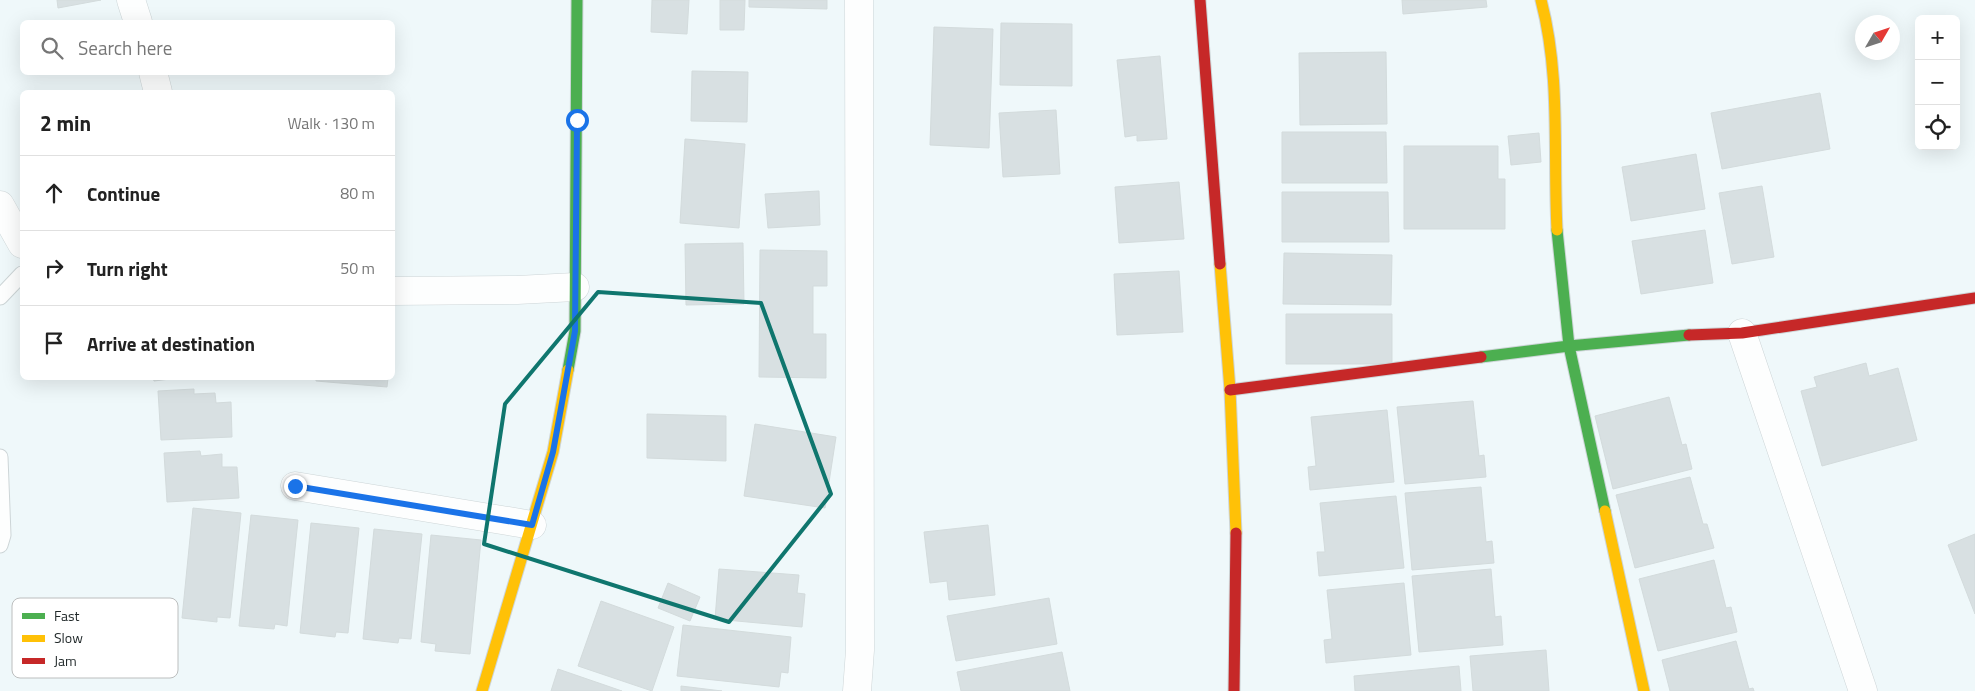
<!DOCTYPE html>
<html lang="en">
<head>
<meta charset="utf-8">
<style>
  :root { --surface:#fff; --page:#f6f6f6; --text:#222; --muted:#767676; --line:#e0e0e0 }
  body { margin:0; font-family:"Titillium Web",sans-serif; background:var(--page); color:var(--text) }
  .controls { position:absolute; right:15px; top:15px; display:grid; overflow:hidden; border-radius:8px; box-shadow:0 5px 20px #0002 }
  .controls button { width:45px; height:45px; display:grid; place-items:center; padding:0; border:0; border-bottom:1px solid var(--line); background:var(--surface); color:var(--text); font:25px sans-serif }
  .compass { position:absolute; left:1855px; top:15px; width:45px; height:45px; border-radius:50%; background:var(--surface); box-shadow:0 5px 20px #0002; rotate:51deg }
  .stop { position:absolute; width:15px; height:15px; margin:-11px; border:4px solid #1a73e8; border-radius:50%; background:#fff }
  .stop.end { background:#1a73e8; border-color:#fff; box-shadow:0 1px 5px #0008 }
  .list { margin:0; padding:0; list-style:none }
  h2 { display:flex; justify-content:space-between; align-items:center; height:65px; margin:0; padding:0 20px; font-size:21px }
  h2 small { font-size:16px; font-weight:400; color:var(--muted) }
  .list li { display:grid; grid-template-columns:32px 1fr auto; gap:15px; align-items:center; box-sizing:border-box; height:75px; padding:0 20px; border-top:1px solid var(--line) }
  .list b { display:block; font-size:19px; white-space:nowrap }
  .list em { font-size:16px; font-style:normal; color:var(--muted) }
  .icon { flex:none; width:28px; height:28px; fill:none; stroke:currentColor; stroke-width:2; stroke-linecap:round; stroke-linejoin:round }
  .map { position:relative; flex:none; width:1975px; height:691px; overflow:hidden }
  .search { position:absolute; background:var(--surface); box-shadow:0 5px 20px #0002; left:20px; top:20px; width:375px; height:55px; display:flex; align-items:center; gap:12px; box-sizing:border-box; padding:0 18px; border-radius:8px; color:var(--muted); font-size:19px }
  .panel { position:absolute; background:var(--surface); box-shadow:0 5px 20px #0002; left:20px; top:90px; width:375px; height:290px; border-radius:8px }
  .map>svg:first-child { display:block }
  .building { fill:#d8e0e2; stroke:#d3dbdc }
  .lines { fill:none; stroke-linecap:round; stroke-linejoin:round }
  .lane-casing { stroke:#cdd5d7; stroke-width:17 }
  .street-casing { stroke:#cdd5d7; stroke-width:29 }
  .fast-casing { stroke:#cdd5d7; stroke-width:13 }
  .slow-casing { stroke:#cdd5d7; stroke-width:13 }
  .jam-casing { stroke:#cdd5d7; stroke-width:13 }
  .lane { stroke:#fdfefe; stroke-width:15 }
  .street { stroke:#fdfefe; stroke-width:28 }
  .fast { stroke:#4caf50; stroke-width:11 }
  .slow { stroke:#ffc107; stroke-width:11 }
  .jam { stroke:#c62828; stroke-width:11 }
  .route { stroke:#1a73e8; stroke-width:6 }
  .marked { fill:none; stroke:#0f766e; stroke-width:4; stroke-linejoin:round }
  .key { fill:#fff; stroke:#bcbebe; stroke-width:1 }
  .key-label { font-size:14px; fill:#1f2728 }
</style>
</head>
<body>
<div class="map">
<svg width="1975" height="691" viewBox="0 0 1975 691">
  <rect width="100%" height="100%" fill="#eff8fa"/>
  <path class="building" d="M57,0h44l-43,8z
    M652,0h37l-2,34 -36,-2z
    M720,0h25l-1,30h-24z
    M749,0h78v9l-78,-2z
    M1402,0h84l1,7 -84,7z
    M1001,23l71,1v62l-72,-1z
    M934,27l59,2 -4,119 -59,-3z
    M1386,52l1,72 -87,1 -1,-72z
    M1160,56l7,83 -30,2v-6l-12,2 -8,-77z
    M692,71l56,1 -1,50 -56,-1z
    M1820,93l10,56 -108,20 -11,-56z
    M1056,110l4,64 -57,3 -4,-64z
    M1282,132h104l1,51h-105z
    M1539,133l2,29 -30,3 -3,-29z
    M685,139l60,5 -6,84 -59,-5z
    M1404,146h94v33h7v50h-101z
    M1696,154l9,55 -74,12 -9,-54z
    M1179,182l5,57 -65,4 -4,-56z
    M1762,186l12,71 -42,7 -13,-71z
    M819,191l1,34 -52,3 -3,-34z
    M1282,192h106l1,50h-107z
    M1705,230l8,53 -72,11 -9,-53z
    M743,243l1,61 -58,1 -1,-61z
    M760,250l67,1v35h-14v48h13v44l-67,-1z
    M1284,253l108,2 -1,50 -108,-1z
    M1179,271l4,61 -66,3 -3,-61z
    M1286,314h106v50h-106z
    M1866,363l3,13 29,-8 19,72 -95,26 -21,-75 16,-4 -3,-10z
    M153,378h25l-24,3z
    M316,378h72l-1,9 -71,-6z
    M194,389v5l21,-1 1,10 15,-1 1,35 -71,3 -3,-49z
    M1669,397l13,48 4,-1 6,25 -79,20 -18,-73z
    M1473,401l6,55 5,-1 2,22 -81,7 -8,-77z
    M1387,410l7,72 -84,8 -2,-23 8,-1 -5,-49z
    M647,414l79,2v45l-79,-3z
    M755,424l81,13 -11,71 -81,-12z
    M200,451l1,5 21,-2v13h15l2,31 -72,4 -3,-49z
    M1690,477l13,47h4l7,24 -79,20 -19,-73z
    M1481,487l5,55 6,-1 2,22 -82,7 -7,-77z
    M1396,496l8,72 -85,8 -2,-24h8l-5,-49z
    M193,508l48,5 -11,105 -13,-1v5l-35,-4z
    M251,515l47,5 -11,106 -12,-2 -1,5 -35,-3z
    M311,523l48,5 -11,105 -12,-1 -1,5 -35,-4z
    M988,525l7,70 -46,5 -2,-19 -17,2 -6,-51z
    M374,529l48,5 -11,105 -12,-1 -1,5 -35,-4z
    M1975,534v80l-27,-69z
    M431,535l50,5 -11,114 -35,-3 1,-7 -15,-2z
    M1714,560l12,48 5,-1 6,25 -79,19 -19,-72z
    M719,569l80,6 -2,18 8,1 -3,33 -87,-8z
    M1491,569l4,48 6,-1 2,29 -84,7 -7,-76z
    M668,583l32,14 -10,24 -32,-13z
    M1404,583l7,72 -85,8 -2,-23 8,-1 -5,-49z
    M1049,598l8,46 -101,17 -9,-45z
    M601,601l73,26 -22,64 -74,-25z
    M683,625l108,12 -3,36 -7,-1 -2,15 -102,-11z
    M1736,641l13,48 4,-1 1,3h-84l-8,-31z
    M1546,650l3,41h-76l-3,-35z
    M1062,652l8,39h-109l-4,-19z
    M1459,666l2,25h-106l-1,-15z
    M558,669l64,22h-71z
    M681,686l41,5h-41z"/>
  <g class="lines">
    <g class="lane-casing">
      <path id="lane" d="M0,297l22,-23
        M0,457l3,78 -3,10"/>
    </g>
    <g class="street-casing">
      <path id="street" d="M131,0l7,22
        M153,72l5,20
        M0,205l22,39
        M392,291l125,-1 58,-3
        M1742,333l121,358
        M295,486l237,39
        M857,691l3,-41 -1,-650"/>
    </g>
    <g class="fast-casing">
      <path id="fast" d="M1557,230l12,116 120,-11
        M1481,357l88,-11 36,165
        M568,370l7,-39 2,-331"/>
    </g>
    <g class="slow-casing">
      <path id="slow" d="M1541,0c20,76 12,152 16,230
        M1220,264l10,126 6,143
        M1605,511l39,180
        M482,691l71,-239 15,-82"/>
    </g>
    <g class="jam-casing">
      <path id="jam" d="M1200,0l20,264
        M1689,335l53,-2 233,-35
        M1230,390l251,-33
        M1234,691l2,-158"/>
    </g>
    <use href="#lane" class="lane"/>
    <use href="#street" class="street"/>
    <use href="#fast" class="fast"/>
    <use href="#slow" class="slow"/>
    <use href="#jam" class="jam"/>
  </g>
  <g class="lines">
    <path class="route" d="M295,486l237,39 21,-73 22,-121 2,-211"/>
  </g>
  <path class="marked" d="M598,292l163,11 70,191 -102,128 -245,-78 21,-140z"/>
  <rect x="12" y="598" width="166" height="80" rx="8" class="key"/>
  <rect x="22" y="613" width="23" height="6" fill="#4caf50"/>
  <rect x="22" y="635" width="23" height="7" fill="#ffc107"/>
  <rect x="22" y="658" width="23" height="6" fill="#c62828"/>
  <g class="key-label">
    <text x="54" y="621">Fast</text>
    <text x="54" y="643">Slow</text>
    <text x="54" y="666">Jam</text>
  </g>
</svg>
<div class="controls">
<button>+</button>
<button>−</button>
<button><svg class="icon" aria-label="locate" viewBox="0 0 24 24"><circle cx="12" cy="12" r="6"/><path d="M12 2v4M12 18v4M2 12h4M18 12h4"/></svg></button>
</div>
<svg class="compass" viewBox="-18 -18 36 36"><path d="M0-13l5 13h-10z" fill="#e53935"/><path d="M0 13l5-13h-10z" fill="#767676"/></svg>
<div class="stop" style="left:577px;top:120px"></div>
<div class="stop end" style="left:295px;top:486px"></div>
<div class="search"><svg class="icon" aria-label="search" viewBox="0 0 24 24"><circle cx="10" cy="10" r="6"/><path d="M15 15l6 6"/></svg>Search here</div>
<section class="panel">
<h2>2 min<small>Walk · 130 m</small></h2>
<ul class="list">
<li><svg class="icon" aria-label="ahead" viewBox="0 0 24 24"><path d="M12 20V5M6 11l6-6 6 6"/></svg><div><b>Continue</b></div><em>80 m</em></li>
<li><svg class="icon" aria-label="right" viewBox="0 0 24 24"><path d="M7 20v-9h11M14 6l5 5-5 5"/></svg><div><b>Turn right</b></div><em>50 m</em></li>
<li><svg class="icon" aria-label="arrive" viewBox="0 0 24 24"><path d="M6 21V4h12l-3 4 3 4H6"/></svg><div><b>Arrive at destination</b></div></li>
</ul>
</section>
</div>
</body>
</html>
